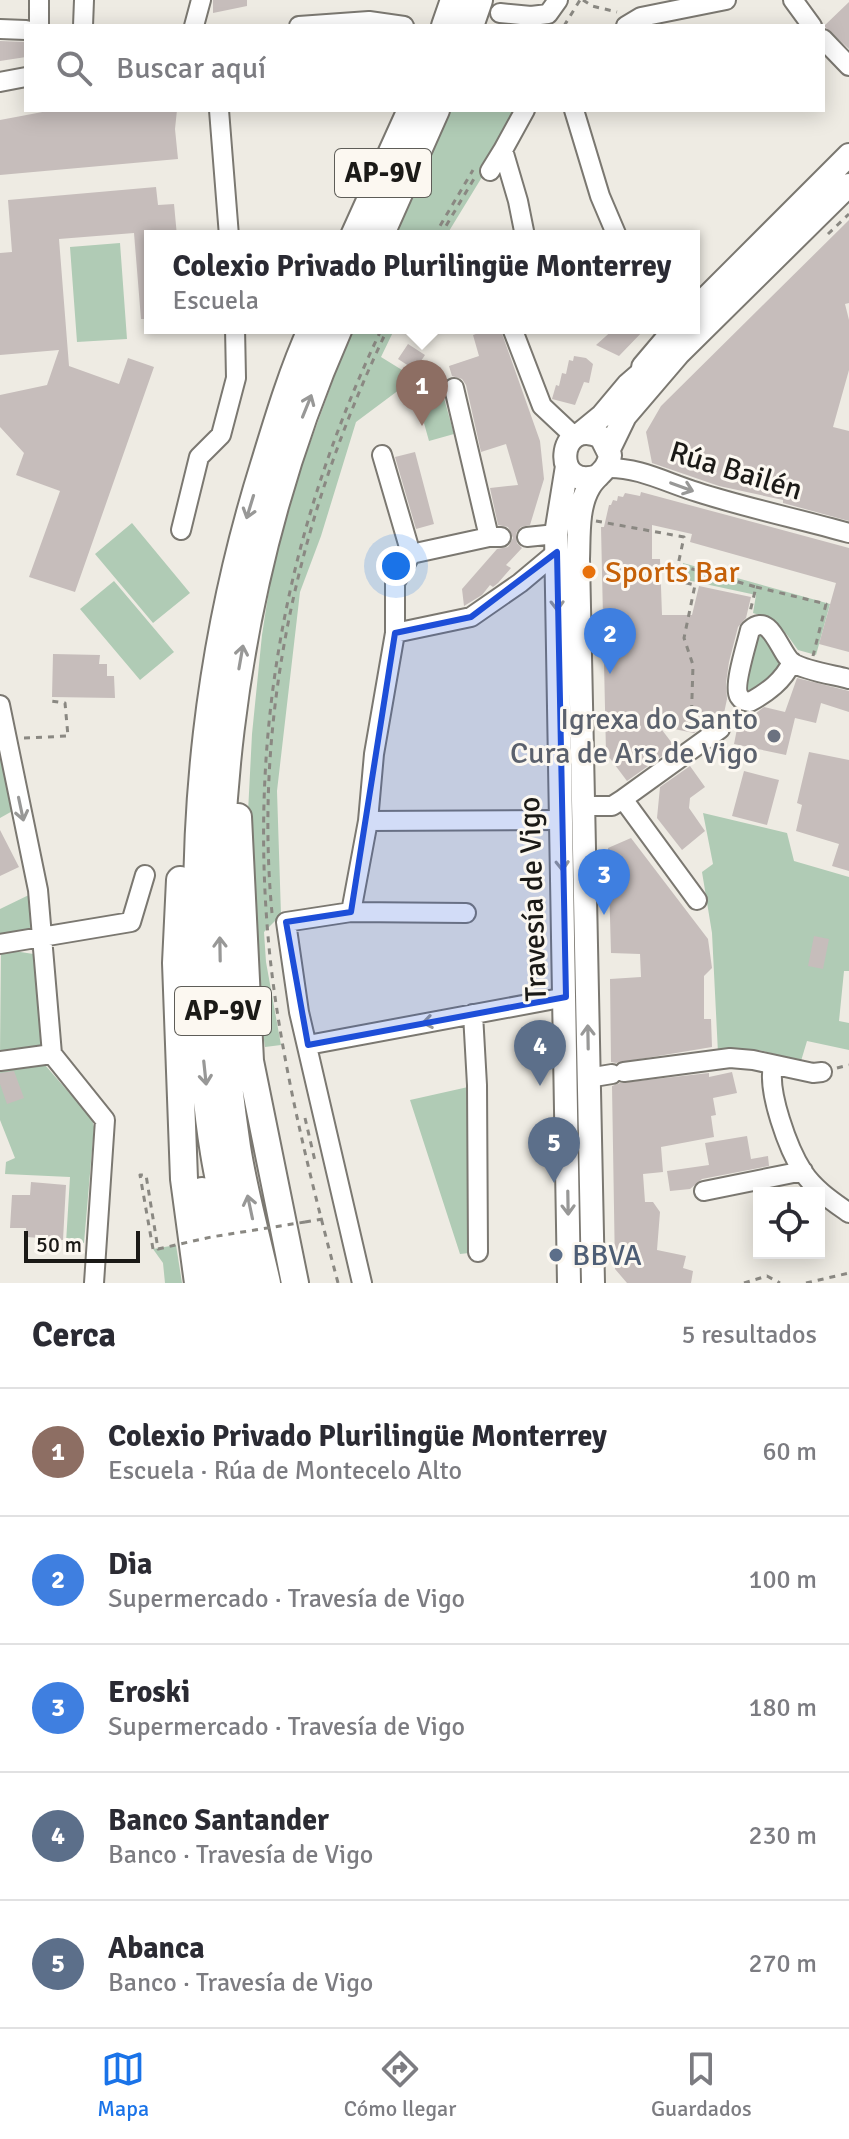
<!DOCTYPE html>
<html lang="es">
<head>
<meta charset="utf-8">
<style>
  :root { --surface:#fff; --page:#f7f7f7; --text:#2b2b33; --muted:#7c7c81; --line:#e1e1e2; --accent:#1a73e8 }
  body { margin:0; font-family:Signika,sans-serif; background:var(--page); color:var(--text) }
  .controls { position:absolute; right:24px; bottom:24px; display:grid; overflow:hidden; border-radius:0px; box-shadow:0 4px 20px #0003 }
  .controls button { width:72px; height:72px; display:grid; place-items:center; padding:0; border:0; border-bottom:2px solid var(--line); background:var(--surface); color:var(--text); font:40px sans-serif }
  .scale { position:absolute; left:24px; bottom:20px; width:116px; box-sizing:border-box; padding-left:8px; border:4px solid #1b1a17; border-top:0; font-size:22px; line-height:28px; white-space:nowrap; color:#1b1a17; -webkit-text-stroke:6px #fcf8f1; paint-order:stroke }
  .you { position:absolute; left:396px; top:566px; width:28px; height:28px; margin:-20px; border:6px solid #fff; border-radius:50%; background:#1a73e8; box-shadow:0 0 0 12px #1a73e833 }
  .badge { display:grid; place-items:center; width:52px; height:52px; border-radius:50%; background:var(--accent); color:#fff; font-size:26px; font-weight:700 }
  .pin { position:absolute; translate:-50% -66px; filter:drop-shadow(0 2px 4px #0008) }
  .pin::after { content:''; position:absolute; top:42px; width:28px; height:24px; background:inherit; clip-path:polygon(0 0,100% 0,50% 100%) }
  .popup { position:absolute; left:144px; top:230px; width:556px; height:104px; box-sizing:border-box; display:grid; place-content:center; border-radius:0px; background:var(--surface); filter:drop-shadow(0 2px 6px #0005); font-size:26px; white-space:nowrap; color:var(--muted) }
  .popup b { font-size:30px; color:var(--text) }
  .popup::after { content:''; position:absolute; left:50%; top:100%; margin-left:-16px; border:16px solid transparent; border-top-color:var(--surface) }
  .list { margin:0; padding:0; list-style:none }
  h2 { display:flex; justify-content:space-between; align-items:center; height:104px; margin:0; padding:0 32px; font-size:34px }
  h2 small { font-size:26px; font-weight:400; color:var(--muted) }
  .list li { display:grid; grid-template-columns:52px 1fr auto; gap:24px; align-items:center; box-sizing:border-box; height:128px; padding:0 32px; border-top:2px solid var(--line) }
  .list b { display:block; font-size:30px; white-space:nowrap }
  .list p { margin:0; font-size:26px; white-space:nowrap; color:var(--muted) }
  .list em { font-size:26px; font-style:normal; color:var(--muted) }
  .icon { flex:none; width:44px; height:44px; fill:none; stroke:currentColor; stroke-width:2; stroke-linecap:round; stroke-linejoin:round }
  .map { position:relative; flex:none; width:849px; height:1283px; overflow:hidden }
  .search { position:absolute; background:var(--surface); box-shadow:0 4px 20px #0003; left:24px; right:24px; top:24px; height:88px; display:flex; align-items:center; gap:20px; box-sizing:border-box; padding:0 28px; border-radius:0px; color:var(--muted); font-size:30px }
  .sheet { height:744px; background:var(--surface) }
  nav { display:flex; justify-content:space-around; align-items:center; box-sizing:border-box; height:112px; border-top:2px solid var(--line); background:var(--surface); font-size:22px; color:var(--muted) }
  nav a { display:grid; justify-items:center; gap:4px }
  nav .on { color:var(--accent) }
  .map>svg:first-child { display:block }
  .green { fill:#b0cbb5 }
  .building { fill:#c6bdbb }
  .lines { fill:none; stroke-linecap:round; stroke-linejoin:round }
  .minor-casing { stroke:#7b7871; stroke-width:22 }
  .major-casing { stroke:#7b7871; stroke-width:26 }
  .highway-casing { stroke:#7b7871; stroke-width:30 }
  .path { stroke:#8a8882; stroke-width:3; stroke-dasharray:6 6; stroke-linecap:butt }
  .minor { stroke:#fff; stroke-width:18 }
  .major { stroke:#fff; stroke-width:22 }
  .highway { stroke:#fff; stroke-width:26 }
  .path-bridge { stroke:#8a8882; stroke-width:3; stroke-dasharray:6 6; stroke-linecap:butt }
  .oneway { stroke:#989897 }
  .marked { fill:#1d4ed8; fill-opacity:0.2; stroke:#1d4ed8; stroke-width:6; stroke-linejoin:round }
  .food-dot { fill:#e8710a; stroke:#fcf8f1; stroke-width:3 }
  .worship-dot { fill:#6b7280; stroke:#fcf8f1; stroke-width:3 }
  .service-dot { fill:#5c6f8a; stroke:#fcf8f1; stroke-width:3 }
  .labels { text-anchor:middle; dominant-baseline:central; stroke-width:6; stroke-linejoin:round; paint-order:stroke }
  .shield { fill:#fcf8f1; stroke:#5e5d58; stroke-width:2 }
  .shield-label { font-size:28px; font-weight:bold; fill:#1b1a17 }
  .street-label { font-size:30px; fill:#1b1a17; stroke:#fcf8f1 }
  .food-label { font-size:30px; fill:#c56008; stroke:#fcf8f1; text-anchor:start }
  .worship-label { font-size:30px; fill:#5b616d; stroke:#fcf8f1; text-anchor:end }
  .service-label { font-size:30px; fill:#4e5e75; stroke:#fcf8f1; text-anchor:start }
</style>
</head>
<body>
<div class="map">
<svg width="849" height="1283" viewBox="0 0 849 1283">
  <rect width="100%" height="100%" fill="#eeebe3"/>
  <path class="green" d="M450,110h73l-77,126h-53z
    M120,243l7,96 -50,3 -7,-95z
    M352,328h43l-14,29 34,21 -59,44 -35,114 -21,56 -23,199 4,124 -17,17 2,30 15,83 -16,2 -9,-60 -9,-155 5,-98 10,-99 10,-65 29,-102z
    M442,391l12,43 -25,7 -12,-43z
    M132,523l58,70 -37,30 -58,-69z
    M683,563l147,41 -14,51 -18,-5c-16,-22 -18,-29 -45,-37l3,-18 -74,-16z
    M114,581l60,71 -34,28 -60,-71z
    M767,633l17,35 -33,28 -7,-3 8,-58z
    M0,731l16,78 -16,9z
    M703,813l84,20 7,28 55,16v94h-5l-5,50 10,2v27l-42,-9 -6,20 -42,-11 -3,6 -38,-3 -6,-120 -10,-61 11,-8z
    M33,893l4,41 -37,3v-28z
    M1,949l39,6 5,93 -45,7z
    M29,1064l16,1 47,54 2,8 -10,116h-18l4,-66 -65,-3 1,-12 9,-4 -15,-38v-51z
    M477,1085l1,167 -18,2 -50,-154z
    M176,1245l6,38h-17l-2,-20 -10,-14z"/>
  <path class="building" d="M213,0h34v6l-34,7z
    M849,2v47l-25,-23z
    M0,41l26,1v15l-26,4z
    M53,110h124l-2,19 3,30 -178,16v-55z
    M156,187l2,18 16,-1 3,32h-27v83h-9l-7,-86 -75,6 10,127 50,18 9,-26 26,9 -79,225 -46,-15 31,-86 -44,-16 8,-22 -24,-26v-32l47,-10 12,-35 -59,5v-102l12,-1 -4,-52z
    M849,220v83l-4,1 4,16v50l-16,57 16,4v90l-66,-18v-3l-64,-14 -67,-23 -6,-31 15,-26z
    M492,328h8l40,113 4,38 -14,46 -9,2 -5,6 1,10 5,5 -16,17 5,3 -13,15 -5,4 -3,-2 -8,10 -18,11 -2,-17 35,-40 11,-2 5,-9 -5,-11 -10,-2 -8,-37 28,-3 -12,-41 -25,8 -15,-67 -4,-6 -10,-3 -3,-10 30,-10 -6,-21z
    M615,328h31l-27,28 -23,-11z
    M408,344l17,11 -10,15 -17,-11z
    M574,356l12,2 7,6 -4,19 -5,-1 -9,23 -23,-6 4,-14 3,1 3,-13 4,1 3,-14 4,1z
    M415,452l19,72 -18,5 -21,-72z
    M641,492l208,56v104l-30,-8 17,-61 -146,-41 2,-8 -40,-9v34h8l2,56h30l7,-29 52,11 -5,21 -8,9 -9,35 -3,21 1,16 -4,19 -9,1 -20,14 -35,-7 16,21 -48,34 -21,-28 -5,-226h3l5,-22h2l2,-5 4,1 1,-5 5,1 2,-4 15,3z
    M53,654l47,1 -1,9h8v12h7l1,22 -63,-1z
    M797,678l52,13v21l-28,-9 -5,20 -21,-5 -9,37 -52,-11 3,-15 23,-19 4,-3 21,5z
    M809,752l40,8v111l-17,-5 7,-22 -43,-13 6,-26 -5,-2z
    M690,766l15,21 -15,11 -1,10 16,23 -23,19 -25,-32 3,-31z
    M744,771l35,9 -12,45 -35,-9z
    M0,830l19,37 -19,9z
    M631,838l77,101 4,29 -8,8v43h7l1,28 -96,16 -5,-1 -1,-83 31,-2 -1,-23 -29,-1 -3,-105z
    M814,936l15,3 -6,30 -15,-3z
    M14,1071l10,27 -17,6 -7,-20v-11z
    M732,1072l5,21 -24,5 3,17 -5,1 3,21 -53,10 2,25 -20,2 2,28h8l7,10 -3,38 29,6 -3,12 10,3 -2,12h-64l-12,-14 -3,-183 8,-3 89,-10v4z
    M747,1136l4,23 17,-3 1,10 -67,13 -12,10 -20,2 -3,-20 42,-6 -4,-22z
    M31,1182l35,3 -3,55 -36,-3 -1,-9h-16l2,-33h18z"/>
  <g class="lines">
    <g class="minor-casing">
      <path id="minor" d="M793,0l19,26
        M500,13l31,3 17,-2 10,-14
        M39,26v-26
        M83,26l1,-26
        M194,26l7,-26
        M299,26l70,-5 35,5
        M626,26l15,-9 85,-17
        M0,29l26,1
        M823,39l26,27
        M0,82l26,-5
        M219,110l10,126
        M525,110l-22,40 15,51 7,35
        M574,110l26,86 17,40
        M490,171l13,-21
        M512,328l30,78 33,31
        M454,388l35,149
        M382,455l29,99
        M607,468c32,-1 60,15 90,24 50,16 102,27 152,41
        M181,530l18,-73 22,-22 15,-57 -1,-50
        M527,537l29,-3
        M395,633v-50l16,-29 78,-17h12
        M792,662c-9,19 -24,30 -42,40 -5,-1 -8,-1 -11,-6 -6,-10 8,-53 11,-66 21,-20 30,25 43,33 13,8 41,12 56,16
        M0,705l38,185 14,164
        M623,799l97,-70
        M583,806h29l11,-7 74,101
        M368,821l192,-1
        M351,912l115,1
        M0,944l131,-22 14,-47
        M473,1014l4,71 1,167
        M308,1045l258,-48
        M52,1054l53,66 -11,163
        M0,1061l52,-7
        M773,1066c-6,25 15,83 30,106 11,17 29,29 46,41
        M624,1072l106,-14 23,2 60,13 9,-1
        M588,1078l24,-4
        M704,1191l99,-20
        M362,1283l-63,-271 -13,-90 65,-10 17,-91 6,-67 21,-121 76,-16 49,-34 37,-31"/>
    </g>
    <g class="major-casing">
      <path id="major" d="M694,310l155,-155
        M643,367l33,-39
        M580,434l22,-18 26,-31 30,-26
        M609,449l16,-33 53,-62 171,-169
        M567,466l-11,68 13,749
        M593,1283l-15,-724c1,-23 -1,-52 11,-72 7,-13 19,-15 21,-32l-9,-18c-44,-22 -50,55 -3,39"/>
    </g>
    <g class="highway-casing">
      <path id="highway" d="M445,26l9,-26
        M470,26l9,-26
        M354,236l57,-126
        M380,236l56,-126
        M238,817l12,244 45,222
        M180,880l-4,83 8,216 14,104
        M202,1191l18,92
        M243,1283c-10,-43 -22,-86 -29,-130 -8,-48 -11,-96 -14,-145 -11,-187 8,-364 64,-543 14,-46 28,-93 48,-137
        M267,1283c-10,-45 -23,-91 -30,-136 -41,-274 -10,-565 102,-819"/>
    </g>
    <path class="path" d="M583,0l9,6 25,6
      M564,26l16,-26
      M828,234l21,-20
      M434,236l39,-66
      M440,236l35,-59
      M596,521l88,16 -6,28 78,22 -6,25
      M678,565v16l17,4 -11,53 9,27 -2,64
      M756,587l70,17 -13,52
      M24,738l44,-2 -3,-33 -14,-2v-3
      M272,913c-19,-202 29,-404 116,-585
      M837,1068l12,-3
      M305,1118l10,43
      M305,1222l23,-4
      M338,1283c-28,-106 -56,-216 -68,-326 -23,-222 16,-429 112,-629
      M744,1283l23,-7 13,7
      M806,1283l43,-10"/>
    <use href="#minor" class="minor"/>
    <use href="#major" class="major"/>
    <use href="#highway" class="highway"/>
    <path class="path-bridge" d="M153,1249l-13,-74h6l12,74 53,-12 94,-15"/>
  </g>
  <defs><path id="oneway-shaft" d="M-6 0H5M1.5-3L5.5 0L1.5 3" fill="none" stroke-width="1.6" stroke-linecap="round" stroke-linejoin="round" transform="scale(2)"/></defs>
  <g class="oneway">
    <use href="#oneway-shaft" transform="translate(307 406) rotate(-68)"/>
    <use href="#oneway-shaft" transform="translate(682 487) rotate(20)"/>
    <use href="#oneway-shaft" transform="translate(250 507) rotate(107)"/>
    <use href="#oneway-shaft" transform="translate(557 599) rotate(89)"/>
    <use href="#oneway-shaft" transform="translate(241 657) rotate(-80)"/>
    <use href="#oneway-shaft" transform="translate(21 809) rotate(78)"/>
    <use href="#oneway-shaft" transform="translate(562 859) rotate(88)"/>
    <use href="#oneway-shaft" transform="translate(220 949) rotate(-91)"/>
    <use href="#oneway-shaft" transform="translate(434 1021) rotate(170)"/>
    <use href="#oneway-shaft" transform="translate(588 1037) rotate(-91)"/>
    <use href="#oneway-shaft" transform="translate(205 1073) rotate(84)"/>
    <use href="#oneway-shaft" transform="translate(568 1203) rotate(89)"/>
    <use href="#oneway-shaft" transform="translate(250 1207) rotate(-102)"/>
  </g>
  <path class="marked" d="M557,552l9,445 -258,48 -22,-123 65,-10 44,-279 76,-16z"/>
  <circle class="food-dot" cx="589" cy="572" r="8"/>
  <circle class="worship-dot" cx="774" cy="736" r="8"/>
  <circle class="service-dot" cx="556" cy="1255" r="8"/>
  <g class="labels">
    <g class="shield">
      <rect x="335" y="149" width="96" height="48" rx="6"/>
      <rect x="175" y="987" width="96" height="48" rx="6"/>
    </g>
    <g class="shield-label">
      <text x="383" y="173">AP-9V</text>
      <text x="223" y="1011">AP-9V</text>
    </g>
    <g class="street-label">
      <text transform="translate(736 471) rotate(17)">Rúa Bailén</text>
      <text transform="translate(533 899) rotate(-92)">Travesía de Vigo</text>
    </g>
    <g class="food-label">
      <text x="605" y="572">Sports Bar</text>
    </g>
    <g class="worship-label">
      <text x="758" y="719">Igrexa do Santo<tspan x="758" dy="34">Cura de Ars de Vigo</tspan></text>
    </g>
    <g class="service-label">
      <text x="572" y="1255">BBVA</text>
    </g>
  </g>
</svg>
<div class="controls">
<button><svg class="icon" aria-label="locate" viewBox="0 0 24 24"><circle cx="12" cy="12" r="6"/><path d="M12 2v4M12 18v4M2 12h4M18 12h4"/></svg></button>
</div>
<div class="scale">50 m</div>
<div class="you"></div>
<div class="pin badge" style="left:422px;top:426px;background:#8d6e63">1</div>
<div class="popup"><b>Colexio Privado Plurilingüe Monterrey</b>Escuela</div>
<div class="pin badge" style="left:610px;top:674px;background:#3f7fe0">2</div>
<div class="pin badge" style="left:604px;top:915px;background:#3f7fe0">3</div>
<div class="pin badge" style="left:540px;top:1086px;background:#5c6f8a">4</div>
<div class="pin badge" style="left:554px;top:1183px;background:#5c6f8a">5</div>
<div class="search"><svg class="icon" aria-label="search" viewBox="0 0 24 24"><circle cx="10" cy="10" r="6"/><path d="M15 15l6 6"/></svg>Buscar aquí</div>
</div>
<section class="sheet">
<h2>Cerca<small>5 resultados</small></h2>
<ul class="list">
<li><span class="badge" style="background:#8d6e63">1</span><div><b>Colexio Privado Plurilingüe Monterrey</b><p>Escuela · Rúa de Montecelo Alto</p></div><em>60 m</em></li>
<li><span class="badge" style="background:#3f7fe0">2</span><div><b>Dia</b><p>Supermercado · Travesía de Vigo</p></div><em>100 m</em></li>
<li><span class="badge" style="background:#3f7fe0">3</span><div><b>Eroski</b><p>Supermercado · Travesía de Vigo</p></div><em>180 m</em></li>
<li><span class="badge" style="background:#5c6f8a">4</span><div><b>Banco Santander</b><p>Banco · Travesía de Vigo</p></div><em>230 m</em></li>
<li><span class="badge" style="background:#5c6f8a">5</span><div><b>Abanca</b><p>Banco · Travesía de Vigo</p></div><em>270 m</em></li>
</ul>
</section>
<nav>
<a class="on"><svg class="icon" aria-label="map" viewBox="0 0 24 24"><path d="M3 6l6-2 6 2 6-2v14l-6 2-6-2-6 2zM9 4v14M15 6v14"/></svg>Mapa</a>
<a><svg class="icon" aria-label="directions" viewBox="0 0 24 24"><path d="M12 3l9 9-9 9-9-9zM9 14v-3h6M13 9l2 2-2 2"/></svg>Cómo llegar</a>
<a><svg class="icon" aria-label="saved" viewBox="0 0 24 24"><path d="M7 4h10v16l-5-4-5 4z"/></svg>Guardados</a>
</nav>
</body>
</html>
